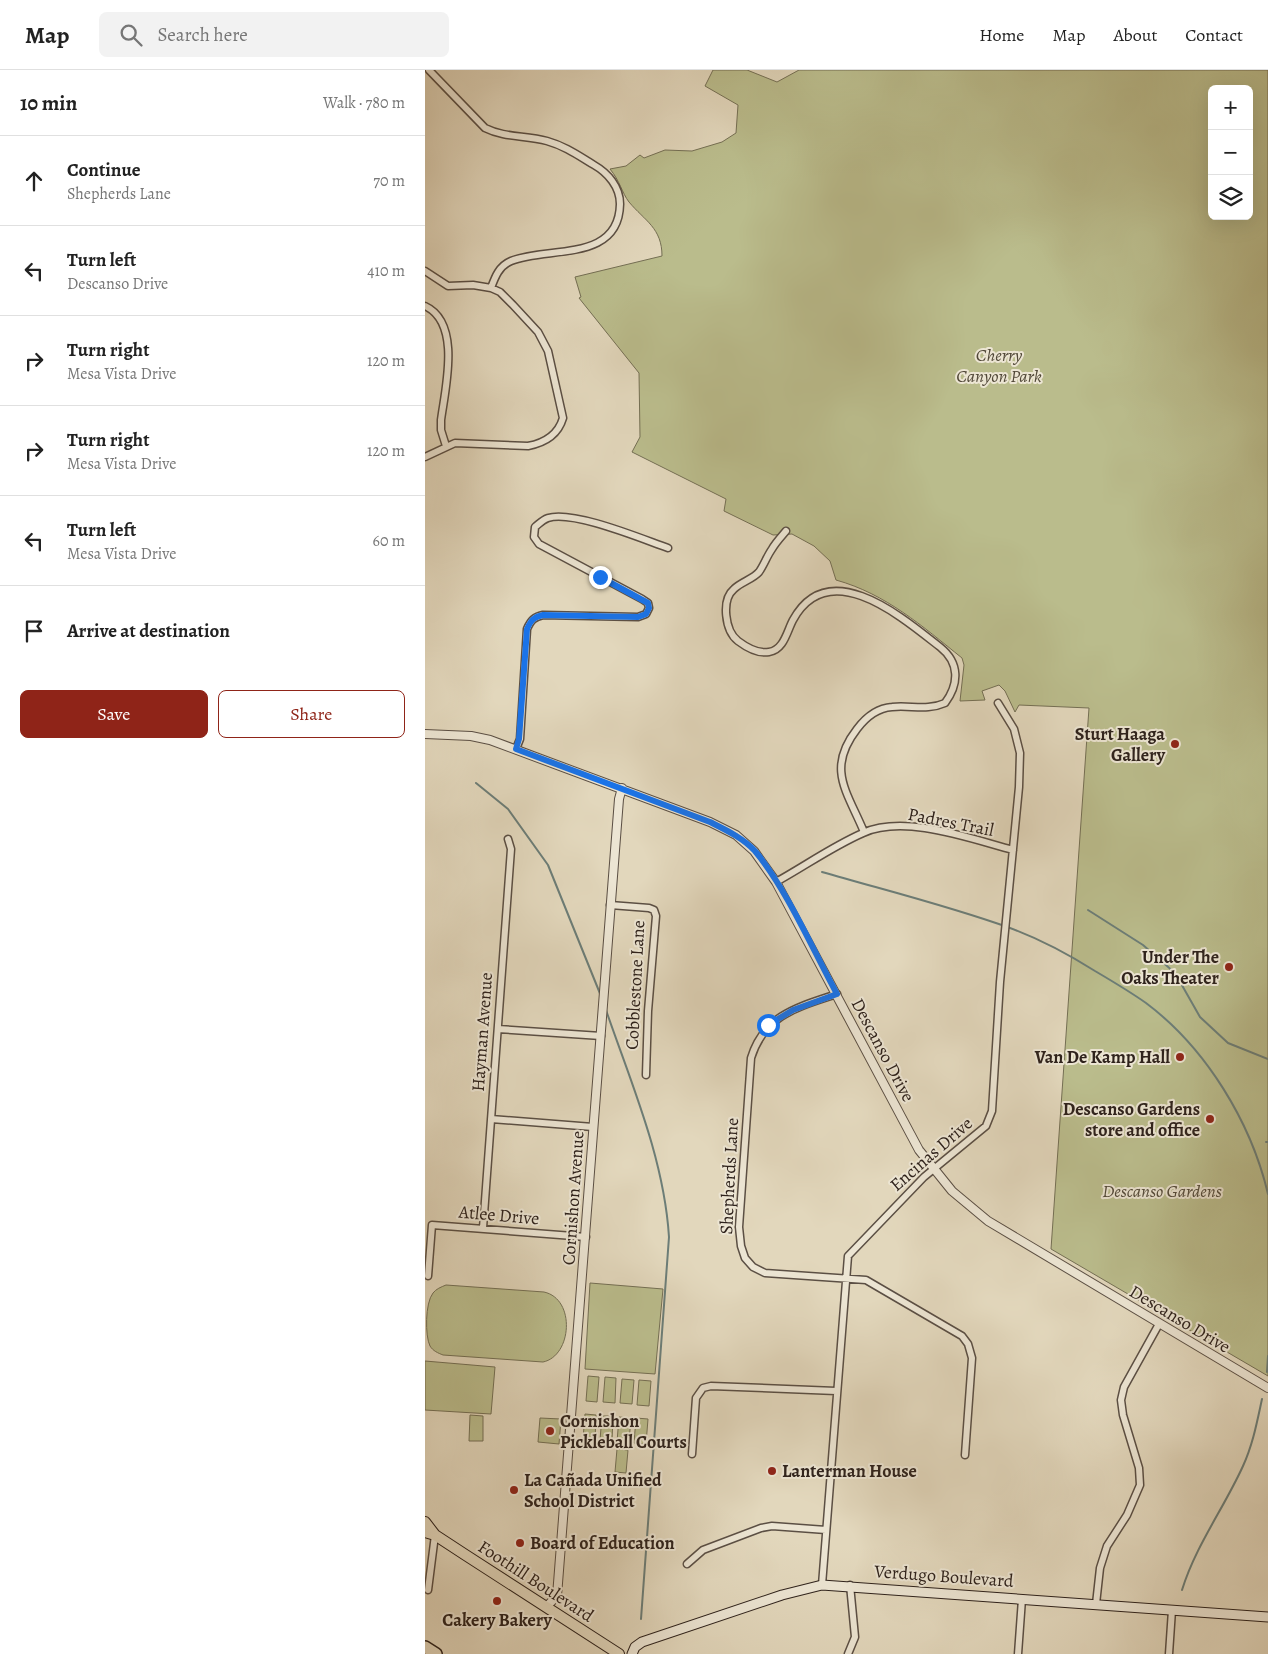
<!DOCTYPE html>
<html lang="en">
<head>
<meta charset="utf-8">
<style>
  :root { --surface:#fff; --page:#f2f2f2; --text:#222; --muted:#767676; --line:#e0e0e0; --accent:#8f2418 }
  body { margin:0; font-family:Alegreya,serif; background:var(--page); color:var(--text) }
  .controls { position:absolute; right:15px; top:15px; display:grid; overflow:hidden; border-radius:8px; box-shadow:0 5px 20px #0002 }
  .controls button { width:45px; height:45px; display:grid; place-items:center; padding:0; border:0; border-bottom:1px solid var(--line); background:var(--surface); color:var(--text); font:25px sans-serif }
  .stop { position:absolute; width:15px; height:15px; margin:-11px; border:4px solid #1a73e8; border-radius:50%; background:#fff }
  .stop.end { background:#1a73e8; border-color:#fff; box-shadow:0 1px 5px #0008 }
  .list { margin:0; padding:0; list-style:none }
  h2 { display:flex; justify-content:space-between; align-items:center; height:65px; margin:0; padding:0 20px; font-size:21px }
  h2 small { font-size:16px; font-weight:400; color:var(--muted) }
  .list li { display:grid; grid-template-columns:32px 1fr auto; gap:15px; align-items:center; box-sizing:border-box; height:90px; padding:0 20px; border-top:1px solid var(--line) }
  .list b { display:block; font-size:19px; white-space:nowrap }
  .list p { margin:0; font-size:16px; white-space:nowrap; color:var(--muted) }
  .list em { font-size:16px; font-style:normal; color:var(--muted) }
  .actions { display:flex; gap:10px; padding:15px 20px }
  .actions a { flex:1; padding:11px 0; border:1px solid var(--accent); border-radius:8px; text-align:center; font-size:18px; color:var(--accent) }
  .actions .main { background:var(--accent); color:#fff }
  .icon { flex:none; width:28px; height:28px; fill:none; stroke:currentColor; stroke-width:2; stroke-linecap:round; stroke-linejoin:round }
  .map { position:relative; flex:none; width:843px; height:1584px; overflow:hidden }
  header { display:flex; align-items:center; gap:30px; box-sizing:border-box; height:70px; padding:0 25px; background:var(--surface); border-bottom:1px solid var(--line) }
  header strong { font-size:24px }
  nav { display:flex; gap:28px; margin-inline-start:auto; font-size:18px }
  .search { width:350px; height:45px; background:var(--page); display:flex; align-items:center; gap:12px; box-sizing:border-box; padding:0 18px; border-radius:8px; color:var(--muted); font-size:19px }
  main { display:flex }
  aside { flex:1; background:var(--surface) }
  .map>svg:first-child { display:block }
  .green { fill:#babc8c; stroke:#746f54; fill-rule:evenodd }
  .lines { fill:none; stroke-linecap:round; stroke-linejoin:round }
  .stream { stroke:#6c7d77; stroke-width:2 }
  .minor-casing { stroke:#5b4f44; stroke-width:9 }
  .tertiary-casing { stroke:#5b4f44; stroke-width:10 }
  .secondary-casing { stroke:#2e221c; stroke-width:11 }
  .primary-casing { stroke:#2e221c; stroke-width:12 }
  .motorway-casing { stroke:#2e221c; stroke-width:14 }
  .minor { stroke:#ece5d3; stroke-width:6 }
  .tertiary { stroke:#ece5d3; stroke-width:8 }
  .secondary { stroke:#ece5d3; stroke-width:9 }
  .primary { stroke:#e2d7bc; stroke-width:10 }
  .motorway { stroke:#e2d7bc; stroke-width:11 }
  .route { stroke:#1a73e8; stroke-width:6 }
  .poi-dot { fill:#8f2418; stroke:#ece5d3; stroke-width:2 }
  .labels { text-anchor:middle; dominant-baseline:central; stroke-width:4; stroke-linejoin:round; paint-order:stroke }
  .park-label { font-size:18px; font-style:italic; fill:#514838; stroke:#ece5d3 }
  .poi-label { font-size:18px; font-weight:bold; fill:#2e221c; stroke:#ece5d3; text-anchor:end }
  .street-label { font-size:18px; fill:#2e221c; stroke:#ece5d3 }
</style>
</head>
<body>
<header>
<strong>Map</strong>
<div class="search"><svg class="icon" aria-label="search" viewBox="0 0 24 24"><circle cx="10" cy="10" r="6"/><path d="M15 15l6 6"/></svg>Search here</div>
<nav><a>Home</a><a>Map</a><a>About</a><a>Contact</a></nav>
</header>
<main>
<aside>
<h2>10 min<small>Walk · 780 m</small></h2>
<ul class="list">
<li><svg class="icon" aria-label="ahead" viewBox="0 0 24 24"><path d="M12 20V5M6 11l6-6 6 6"/></svg><div><b>Continue</b><p>Shepherds Lane</p></div><em>70 m</em></li>
<li><svg class="icon" aria-label="left" viewBox="0 0 24 24"><path d="M17 20v-9H6M10 6l-5 5 5 5"/></svg><div><b>Turn left</b><p>Descanso Drive</p></div><em>410 m</em></li>
<li><svg class="icon" aria-label="right" viewBox="0 0 24 24"><path d="M7 20v-9h11M14 6l5 5-5 5"/></svg><div><b>Turn right</b><p>Mesa Vista Drive</p></div><em>120 m</em></li>
<li><svg class="icon" aria-label="right" viewBox="0 0 24 24"><path d="M7 20v-9h11M14 6l5 5-5 5"/></svg><div><b>Turn right</b><p>Mesa Vista Drive</p></div><em>120 m</em></li>
<li><svg class="icon" aria-label="left" viewBox="0 0 24 24"><path d="M17 20v-9H6M10 6l-5 5 5 5"/></svg><div><b>Turn left</b><p>Mesa Vista Drive</p></div><em>60 m</em></li>
<li><svg class="icon" aria-label="arrive" viewBox="0 0 24 24"><path d="M6 21V4h12l-3 4 3 4H6"/></svg><div><b>Arrive at destination</b></div></li>
</ul>
<div class="actions"><a class="main">Save</a><a>Share</a></div>
</aside>
<div class="map">
<svg width="843" height="1584" viewBox="0 0 843 1584">
  <rect width="100%" height="100%" fill="#e2d7bc"/>
  <filter id="stains"><feTurbulence type="fractalNoise" baseFrequency=".004" numOctaves="4"/><feColorMatrix values="0 0 0 0 .2 0 0 0 0 .09 0 0 0 0 .02 0 0 0 .5 -.17"/></filter>
  <radialGradient id="worn" r=".72"><stop offset=".6" stop-color="#630" stop-opacity="0"/><stop offset="1" stop-color="#630" stop-opacity=".3"/></radialGradient>
  <path class="green" d="M288,0h34l30,12 22,-12h469v1306l-217,-127 38,-541 -70,-3 -4,7 -10,-21 -6,-6 -17,6 3,9 -25,1 4,-36 -2,-7c-40,-32 -76,-64 -126,-78l-6,-19 -16,-15 -22,-12 -19,1 -49,-24 2,-12 -94,-47 8,-15 -1,-64 -60,-75 2,-1 -6,-20 87,-21c0,-28 -17,-35 -33,-54 -7,-9 -9,-21 -19,-33l16,-3 14,-11 4,3 21,-8 27,1 30,-9 14,-9 2,-28 -33,-19zM787,19h37v127h-37z
    M165,1213l73,6 -8,85 -70,-5z
    M21,1215l98,7c32,7 28,64 -1,70l-100,-7c-5,-2 -10,-4 -13,-9 -5,-10 -5,-43 3,-53 3,-4 8,-6 13,-8z
    M0,1291l70,6 -4,47 -66,-4z
    M163,1306l11,1 -2,25 -11,-1z
    M180,1307l11,1 -1,25 -12,-1z
    M197,1309l12,1 -2,24 -12,-1z
    M214,1310l12,1 -2,25 -12,-1z
    M160,1344l11,1 -1,25 -12,-1z
    M45,1345l13,1v25h-14z
    M177,1346h11l-1,25 -12,-1z
    M194,1347l12,1 -2,24h-12z
    M115,1348l21,1 -2,25 -21,-2z
    M211,1348l12,1 -2,25 -12,-1z
    M192,1379l11,1 -2,23 -11,-1z"/>
  <g class="lines">
    <path class="stream" d="M51,713l32,26 40,56 53,131
      M397,802c62,18 127,34 188,56 30,11 58,26 85,43 17,10 34,20 51,32 60,45 105,119 122,191
      M663,840l55,35 32,28 25,44 28,26 40,16
      M181,940c25,73 58,148 63,227l-28,382
      M841,1072h2
      M842,1302l1,-16
      M757,1520c14,-45 42,-82 61,-124 10,-22 14,-44 19,-67"/>
    <g class="minor-casing">
      <path id="minor" d="M4,0l56,58c20,10 41,7 62,13 18,5 32,15 47,24 14,8 26,22 26,39 -1,59 -73,42 -109,57 -12,5 -16,16 -20,27
        M0,201l23,15 25,-1 18,3 9,4 13,13 25,27 10,19 15,67c-5,17 -19,25 -35,28l-73,-3 -30,14
        M0,236c37,17 20,83 16,114v10l5,16
        M361,461c-5,6 -10,11 -14,18 -5,7 -8,16 -13,23 -6,7 -18,10 -25,17 -13,11 -9,42 4,52 8,6 20,13 31,11 15,-2 18,-21 24,-32 36,-66 110,-2 147,27 20,16 19,37 5,56 -18,8 -34,2 -53,4 -15,1 -26,10 -35,22 -31,40 -10,62 7,103
        M91,679l4,-10 7,-110c4,-9 7,-12 16,-14l95,2 8,-3 3,-6 -1,-5 -6,-4 -103,-55 -5,-7 1,-10c4,-3 7,-7 13,-9 25,-8 94,21 120,30
        M351,812c29,-16 57,-36 87,-49 42,-19 108,6 150,17
        M185,835l39,3 5,2 2,6 -8,95 -2,64
        M412,924c-39,13 -73,21 -86,64l-12,169 2,19 4,12 8,9 12,6 101,7 96,56 6,8 4,14 -7,97
        M73,959l103,7
        M66,1049l102,8
        M58,1158l28,-379 -3,-10
        M3,1206l4,-51 154,12
        M267,1384l4,-56 7,-10 8,-2 125,5
        M262,1494l16,-14 58,-22 11,-2 54,4
        M397,1515l26,-329 76,-79 62,-51 6,-15 8,-129 19,-195 1,-34 -6,-24 -16,-26
        M3,1520l7,-55
        M671,1534l4,-36 7,-22 20,-31 13,-30 -1,-17 -16,-53 -2,-15 3,-13 35,-63
        M423,1584l7,-17 -5,-52
        M593,1584l4,-55
        M744,1584l3,-44"/>
    </g>
    <g class="tertiary-casing">
      <path id="tertiary" d="M0,664l46,2 19,4 220,82 26,13 18,16 22,31 143,268 33,41 36,30 280,167
        M121,1537l11,-11 62,-797 3,-11"/>
    </g>
    <g class="secondary-casing">
      <path id="secondary" d="M207,1584l3,-7 7,-5 140,-47 40,-10 446,32"/>
    </g>
    <g class="primary-casing">
      <path id="primary" d="M0,1452l10,13
        M0,1462l10,3 29,19 155,100"/>
    </g>
    <g class="motorway-casing">
      <path id="motorway" d="M0,1577l11,7"/>
    </g>
    <use href="#minor" class="minor"/>
    <use href="#tertiary" class="tertiary"/>
    <use href="#secondary" class="secondary"/>
    <use href="#primary" class="primary"/>
    <use href="#motorway" class="motorway"/>
  </g>
  <g class="lines">
    <path class="route" d="M175,507l48,26 1,5 -3,6 -8,3 -95,-2c-9,2 -12,5 -16,14l-8,110 -3,10 194,73c16,8 33,16 45,29 31,37 58,99 82,143l-44,16 -25,15"/>
  </g>
  <g class="poi-dot">
    <circle cx="750" cy="674" r="5"/>
    <circle cx="804" cy="897" r="5"/>
    <circle cx="755" cy="987" r="5"/>
    <circle cx="785" cy="1049" r="5"/>
    <circle cx="125" cy="1361" r="5"/>
    <circle cx="347" cy="1401" r="5"/>
    <circle cx="89" cy="1420" r="5"/>
    <circle cx="95" cy="1473" r="5"/>
    <circle cx="72" cy="1531" r="5"/>
  </g>
  <g class="labels">
    <g class="park-label">
      <text x="574" y="285">Cherry<tspan x="574" dy="21">Canyon Park</tspan></text>
      <text x="737" y="1121">Descanso Gardens</text>
    </g>
    <g class="poi-label">
      <text x="740" y="664">Sturt Haaga<tspan x="740" dy="21">Gallery</tspan></text>
      <text x="794" y="887">Under The<tspan x="794" dy="21">Oaks Theater</tspan></text>
      <text x="745" y="987">Van De Kamp Hall</text>
      <text x="775" y="1039">Descanso Gardens<tspan x="775" dy="21">store and office</tspan></text>
      <text x="135" y="1351" text-anchor="start">Cornishon<tspan x="135" dy="21">Pickleball Courts</tspan></text>
      <text x="357" y="1401" text-anchor="start">Lanterman House</text>
      <text x="99" y="1410" text-anchor="start">La Cañada Unified<tspan x="99" dy="21">School District</tspan></text>
      <text x="105" y="1473" text-anchor="start">Board of Education</text>
      <text x="72" y="1550" text-anchor="middle">Cakery Bakery</text>
    </g>
    <g class="street-label">
      <text transform="translate(526 752) rotate(11)">Padres Trail</text>
      <text transform="translate(210 915) rotate(-87)">Cobblestone Lane</text>
      <text transform="translate(57 962) rotate(-86)">Hayman Avenue</text>
      <text transform="translate(458 980) rotate(62)">Descanso Drive</text>
      <text transform="translate(506 1084) rotate(-41)">Encinas Drive</text>
      <text transform="translate(304 1106) rotate(-87)">Shepherds Lane</text>
      <text transform="translate(148 1128) rotate(-86)">Cornishon Avenue</text>
      <text transform="translate(74 1145) rotate(5)">Atlee Drive</text>
      <text transform="translate(755 1249) rotate(31)">Descanso Drive</text>
      <text transform="translate(519 1506) rotate(4)">Verdugo Boulevard</text>
      <text transform="translate(111 1511) rotate(33)">Foothill Boulevard</text>
    </g>
  </g>
  <rect width="100%" height="100%" filter="url(#stains)"/>
  <rect width="100%" height="100%" fill="url(#worn)"/>
</svg>
<div class="controls">
<button>+</button>
<button>−</button>
<button><svg class="icon" aria-label="layers" viewBox="0 0 24 24"><path d="M12 4l9 5-9 5-9-5zM3 14l9 5 9-5"/></svg></button>
</div>
<div class="stop" style="left:343px;top:955px"></div>
<div class="stop end" style="left:175px;top:507px"></div>
</div>
</main>
</body>
</html>
